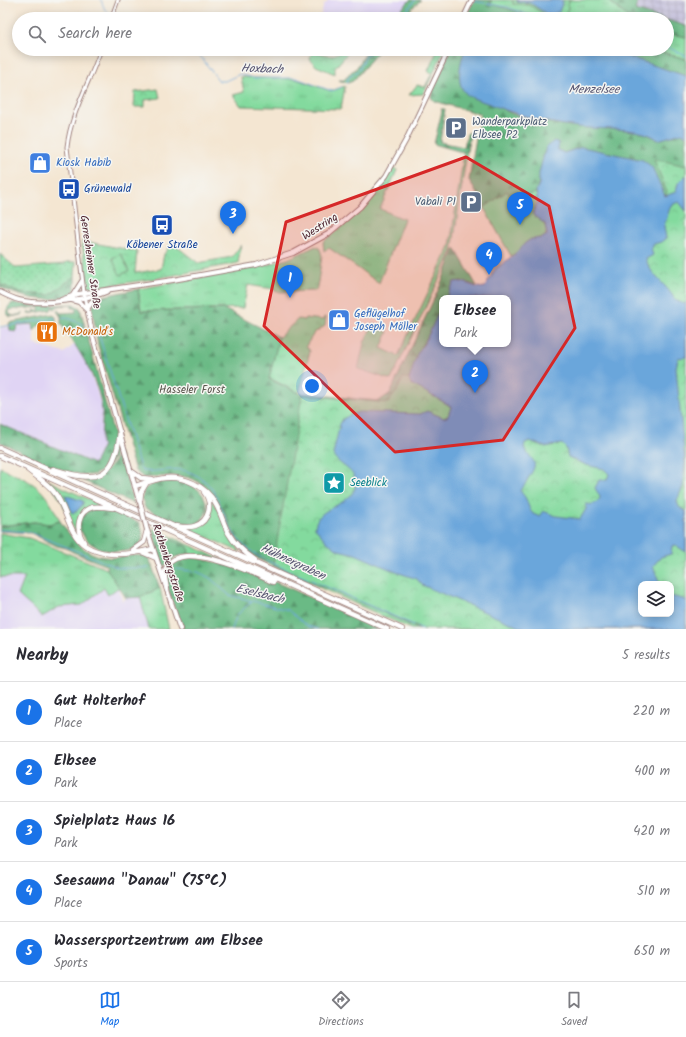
<!DOCTYPE html>
<html lang="en">
<head>
<meta charset="utf-8">
<style>
  :root { --surface:#fff; --page:#f2f2f3; --text:#2b2b33; --muted:#7c7c81; --line:#e1e1e2; --accent:#1a73e8 }
  body { margin:0; font-family:Kalam,sans-serif; background:var(--page); color:var(--text) }
  .controls { position:absolute; right:12px; bottom:12px; display:grid; overflow:hidden; border-radius:8px; box-shadow:0 2px 10px #0003 }
  .controls button { width:36px; height:36px; display:grid; place-items:center; padding:0; border:0; border-bottom:1px solid var(--line); background:var(--surface); color:var(--text); font:20px sans-serif }
  .you { position:absolute; left:312px; top:386px; width:14px; height:14px; margin:-10px; border:3px solid #fff; border-radius:50%; background:#1a73e8; box-shadow:0 0 0 6px #1a73e833 }
  .badge { display:grid; place-items:center; width:26px; height:26px; border-radius:50%; background:var(--accent); color:#fff; font-size:13px; font-weight:700 }
  .pin { position:absolute; translate:-50% -33px; filter:drop-shadow(0 1px 2px #0008) }
  .pin::after { content:''; position:absolute; top:21px; width:14px; height:12px; background:inherit; clip-path:polygon(0 0,100% 0,50% 100%) }
  .popup { position:absolute; left:439px; top:295px; width:72px; height:52px; box-sizing:border-box; display:grid; place-content:center; border-radius:8px; background:var(--surface); filter:drop-shadow(0 1px 3px #0005); font-size:13px; white-space:nowrap; color:var(--muted) }
  .popup b { font-size:15px; color:var(--text) }
  .popup::after { content:''; position:absolute; left:50%; top:100%; margin-left:-8px; border:8px solid transparent; border-top-color:var(--surface) }
  .list { margin:0; padding:0; list-style:none }
  h2 { display:flex; justify-content:space-between; align-items:center; height:52px; margin:0; padding:0 16px; font-size:17px }
  h2 small { font-size:13px; font-weight:400; color:var(--muted) }
  .list li { display:grid; grid-template-columns:26px 1fr auto; gap:12px; align-items:center; box-sizing:border-box; height:60px; padding:0 16px; border-top:1px solid var(--line) }
  .list b { display:block; font-size:15px; white-space:nowrap }
  .list p { margin:0; font-size:13px; white-space:nowrap; color:var(--muted) }
  .list em { font-size:13px; font-style:normal; color:var(--muted) }
  .icon { flex:none; width:22px; height:22px; fill:none; stroke:currentColor; stroke-width:2; stroke-linecap:round; stroke-linejoin:round }
  .map { position:relative; flex:none; width:686px; height:629px; overflow:hidden }
  .search { position:absolute; background:var(--surface); box-shadow:0 2px 10px #0003; left:12px; right:12px; top:12px; height:44px; display:flex; align-items:center; gap:10px; box-sizing:border-box; padding:0 14px; border-radius:22px; color:var(--muted); font-size:15px }
  .sheet { height:352px; background:var(--surface) }
  nav { display:flex; justify-content:space-around; align-items:center; box-sizing:border-box; height:56px; border-top:1px solid var(--line); background:var(--surface); font-size:11px; color:var(--muted) }
  nav a { display:grid; justify-items:center; gap:2px }
  nav .on { color:var(--accent) }
  .map>svg:first-child { display:block }
  .built { fill:#e0d4f4 }
  .industrial { fill:url(#industrial-grid) }
  .grass { fill:url(#grass-tufts); stroke:#667c64 }
  .forest { fill:url(#forest-firs); stroke:#5a6c58 }
  .wetland { fill:url(#wetland-marsh); stroke:#667c64 }
  .park { fill:url(#park-crowns); stroke:#667c64; fill-rule:evenodd }
  .garden { fill:url(#garden-dots); stroke:#667c64 }
  .pitch { fill:#83da9e; stroke:#667c64 }
  .water { fill:#6ba6db; stroke:#5a6283; fill-rule:evenodd }
  .lines { fill:none; stroke-linecap:round; stroke-linejoin:round }
  .stream { stroke:#6ba6db; stroke-width:1 }
  .minor-casing { stroke:#9f827e; stroke-width:5 }
  .major-casing { stroke:#9f827e; stroke-width:6 }
  .highway-casing { stroke:#9f827e; stroke-width:6 }
  .minor { stroke:#fff; stroke-width:3 }
  .major { stroke:#fff; stroke-width:4 }
  .highway { stroke:#fff; stroke-width:4.5 }
  .major-bridge-casing { stroke:#9f827e; stroke-width:6; stroke-linecap:butt }
  .major-bridge { stroke:#fff; stroke-width:4 }
  .marked { fill:#d62828; fill-opacity:0.2; stroke:#d62828; stroke-width:3; stroke-linejoin:round }
  .labels { text-anchor:middle; dominant-baseline:central; stroke-width:3; stroke-linejoin:round; paint-order:stroke }
  .service-label { font-size:11px; fill:#4e5e75; stroke:#f6f6f2; text-anchor:start }
  .shop-label { font-size:11px; fill:#366cbe; stroke:#f6f6f2; text-anchor:start }
  .transit-label { font-size:11px; fill:#164399; stroke:#f6f6f2; text-anchor:start }
  .street-label { font-size:11px; fill:#4a1f2b; stroke:#f6f6f2 }
  .food-label { font-size:11px; fill:#c56008; stroke:#f6f6f2; text-anchor:start }
  .park-label { font-size:11px; fill:#5b574e; stroke:#f6f6f2 }
  .culture-label { font-size:11px; fill:#0d838f; stroke:#f6f6f2; text-anchor:start }
  .water-label { font-size:12px; font-style:italic; fill:#575571; stroke:#f6f6f2 }
</style>
</head>
<body>
<div class="map">
<svg width="686" height="629" viewBox="0 0 686 629">
  <defs>
    <pattern id="industrial-grid" width="8" height="8" patternUnits="userSpaceOnUse"><rect width="8" height="8" fill="#c4c0db"/><path d="M0 4h8M4 0v8" fill="none" stroke="#aaa5bc"/></pattern>
    <pattern id="grass-tufts" width="24" height="20" patternUnits="userSpaceOnUse"><rect width="24" height="20" fill="#83da9e"/><path d="M3 7l-1-3M5 7V3M7 7l1-3M15 17l-1-3M17 17v-4M19 17l1-3" fill="none" stroke="#73bb88"/></pattern>
    <pattern id="forest-firs" width="22" height="20" patternUnits="userSpaceOnUse"><rect width="22" height="20" fill="#6aba85"/><path d="M5 1l3.5 6h-7zM16 11l3.5 6h-7z" fill="#59976d"/></pattern>
    <pattern id="wetland-marsh" width="20" height="14" patternUnits="userSpaceOnUse"><rect width="20" height="14" fill="#83da9e"/><path d="M1 5h8M5 5V1M11 12h8M15 12V8" fill="none" stroke="#73bb88"/></pattern>
    <pattern id="park-crowns" width="20" height="18" patternUnits="userSpaceOnUse"><rect width="20" height="18" fill="#83da9e"/><path d="M2 6a3 3 0 1 1 6 0M12 15a3 3 0 1 1 6 0" fill="none" stroke="#73bb88"/></pattern>
    <pattern id="garden-dots" width="8" height="8" patternUnits="userSpaceOnUse"><rect width="8" height="8" fill="#83da9e"/><path d="M2 2h.1M6 6h.1" fill="none" stroke="#73bb88" stroke-width="1.8" stroke-linecap="round"/></pattern>
  </defs>
  <rect width="100%" height="100%" fill="#f6f6f2"/>
  <filter id="ink" filterUnits="userSpaceOnUse"><feTurbulence type="fractalNoise" baseFrequency=".025" numOctaves="2"/><feDisplacementMap in="SourceGraphic" scale="8" xChannelSelector="R" yChannelSelector="G"/><feConvolveMatrix kernelMatrix="1 2 1 2 8 2 1 2 1" color-interpolation-filters="sRGB"/></filter>
  <filter id="wash" filterUnits="userSpaceOnUse"><feTurbulence type="fractalNoise" baseFrequency=".012" numOctaves="4" result="noise"/><feDisplacementMap in="SourceGraphic" scale="16" xChannelSelector="R" yChannelSelector="G"/><feGaussianBlur stdDeviation="0.9" result="paint"/><feColorMatrix in="noise" values="0 0 0 0 0 0 0 0 0 0 0 0 0 0 0 0 0 1.4 0 .05"/><feComposite in="paint" operator="in"/></filter>
  <g filter="url(#wash)">
    <rect width="100%" height="100%" fill="#f4e6d2"/>
    <path class="built" d="M328,0h82l-17,19h-73l4,-15 3,-1z
      M34,324v20l30,9 11,-9 12,21 9,23 6,21 -1,35 2,1 -9,19 -94,-40v-96l10,-1v3l8,-5z
      M25,576l-7,19 24,22 17,-10 23,-2 22,-17 4,7 11,-8 3,14 4,-3 14,-1 9,32h-149v-52z"/>
    <path class="industrial" d="M638,0h48v26l-51,-16z"/>
    <path class="grass" d="M491,0h22v4l17,1 15,10 21,4 3,-19h39l22,19h-86l-54,-15z
      M667,33l19,4v22l-36,-10h17z
      M438,49h7l-22,45 -14,1 8,-10 8,2 7,-14 -4,-2z
      M241,77l55,2 35,12 14,-5 -4,23 -100,-3 -8,-11 11,-3z
      M467,151l-15,101 -61,128 -33,-11 6,-26 9,-19 15,8 -7,16 17,8 52,-110 14,-93 -2,-1z
      M394,168l3,2 -17,39 24,10 -25,64 -50,-35 -5,3 -1,-9 21,-17 22,-21z
      M316,246l4,3 2,7 -5,32 -2,3 -38,1 -4,-3 -25,-4 -5,23 -102,3 -3,-22 124,-23 26,-7z
      M324,317l2,1 -1,8 -11,7 -8,13 4,5 -11,42 -30,-15 10,-41 19,-18 6,1 1,-2 18,2z
      M0,467c35,17 42,17 60,54l-11,3 -15,-2 -34,4z
      M47,480l52,24 -22,33 -15,-35z
      M209,497l10,14 21,41 -52,-23 19,-11z
      M218,506l5,2c11,26 24,53 56,56l140,65h-8l-156,-71c-20,-16 -26,-29 -37,-52z
      M152,528l75,34 -24,-7 -15,-1 1,-5 -2,-3 -34,-14z
      M0,533l29,5 78,31 12,18 -11,8 -4,-7 -22,17 -23,2 -17,10 -24,-22 7,-18h-25z
      M160,588l9,41h-20l-9,-32z"/>
    <path class="forest" d="M410,0h11l-7,6 -10,13h-11z
      M474,0h17v4l53,15h-42l-21,-5 -2,5h-14z
      M608,0h30l-3,10 29,9h-34z
      M667,20l19,6v11l-19,-4z
      M371,49h9l-27,32 -5,2 -10,-3h6l8,-9 3,-1 13,-20z
      M451,49h14l-5,19c10,9 35,37 44,42 19,10 52,14 74,17 21,3 64,-1 80,13l24,-8 4,4v39l-18,21h-3l-3,-3 1,-3 -86,-42 -13,5 -6,-3v-3l-12,3 -10,43 -24,6 -4,-3 -20,18 -19,-34 11,-66 -46,-13 -3,-4 1,-6z
      M605,49h44l37,10v17z
      M441,109h4l-5,33 24,5 3,-13 2,-2 1,2 -3,17 -5,1 -28,-8 8,-33z
      M455,248l22,38 -15,-5 -8,1 -8,16h-4c0,13 -17,44 -25,56l57,275h-55l-140,-65c-18,-2 -32,-12 -42,-26h-2l-12,-30c-8,-4 -11,-13 -16,-19 -18,-19 -41,-12 -63,-11l-9,-7 -37,-126 -6,-37 6,-11 40,-8 3,22 83,-2 55,28 -10,42 30,14 80,8 11,-8 50,-107z
      M75,276v15c-21,15 -54,7 -75,-4v-3l20,9 30,2z
      M13,303l22,3 19,-2 -3,6 -23,4 1,-3 2,2 4,-1 -1,-2 5,1v-4l-30,3 1,6 1,-2 2,2 8,-2 1,-2v3l-12,2 -3,-3c0,-5 1,-9 6,-11z
      M73,304l7,4 35,131c0,5 1,13 -1,18 -4,9 -15,18 -24,18 -25,1 -67,-23 -90,-33v-18l94,40 9,-19 -2,-1c0,-11 2,-23 1,-34 -3,-31 -24,-61 -41,-86v-7l-4,-6 2,-1 1,3 16,-1v-4h-4v-3l-14,1 -3,3 -2,-1 2,-3z
      M53,314l3,3v7l-17,1 -5,6 -1,-7 -15,1 -3,7 -5,-2 -1,-7z
      M119,452l15,52 -59,-27c20,6 37,-7 44,-25z
      M163,481c53,-6 56,50 18,44 -12,-2 -25,-12 -36,-17l-3,-9 2,-10 7,-4z
      M97,508l12,1 31,14c1,5 5,12 2,18 -9,20 -67,11 -61,-20 2,-7 9,-11 16,-13z
      M60,521c16,23 30,40 62,36 9,-1 18,-4 27,1l11,30 -20,9 -14,1 -19,-29v-3l-34,-14 -7,-4 -9,-2 -26,-13 -31,-2v-5l34,-4 15,2z
      M153,532l34,14 2,3 -1,5 -13,3 -13,11z
      M191,557c66,11 127,45 187,72h-195c-9,-25 -35,-68 8,-72z"/>
    <path class="wetland" d="M513,0h4v2h12l19,13 15,-14 -1,-1h7l-3,19 -21,-4 -15,-10 -17,-1z"/>
    <path class="park" d="M348,49l2,1 -15,18v6l-19,-8 -6,-7 2,-8 19,5z
      M158,89l2,9 -15,2v7h-11l1,-15z
      M654,159l32,7v463h-264l-149,-64 29,-170 86,8 9,-12 6,-13 186,18 48,-134 30,-70zM641,584h30v30h-30z
      M82,241l55,10 -2,22 26,-4 3,-15 4,-5 3,-7 27,21 34,-6 9,-12 -3,18 -79,15 -68,10 -3,-2z"/>
    <path class="garden" d="M0,254l16,14 49,-4 1,-2h10l-1,14 -25,19 -30,-2 -20,-9z"/>
    <path class="pitch" d="M507,191l5,8 24,-6c2,9 -3,15 -2,23l8,4 5,10 -2,7 -6,1 -28,18 -27,-48z
      M121,254l8,17 -9,4 -8,-17z"/>
    <path class="water" d="M517,0h45l1,1 -4,11 -11,3 -19,-13h-12z
      M465,49h140l81,27v60l-4,-3 -24,7c-15,-14 -60,-10 -80,-13 -31,-4 -62,-12 -91,-24 -8,-3 -19,-5 -24,-13 -7,-10 -2,-30 2,-41z
      M554,141l5,2 -1,7 6,3 18,-6 61,13 9,7 13,29 11,-4 2,-9 8,-8v36l-7,-9 -8,3 -7,21 2,12 -5,4 -7,2 -3,5 2,6 -7,4c4,17 22,26 29,41l9,4 2,-2v55l-8,1 -2,10 9,94 -2,24 -6,15 2,6 7,4v41l-11,-7 -3,1 -1,8 -10,3 -8,9 7,18h-19v30h30v-18l15,4v29h-162l-102,-44 -5,-6 -21,-7 -41,-18 -17,-4 -11,-8 -12,-14c1,-22 33,-20 40,-40 5,-18 -18,-22 -22,-34l7,-30 3,-5 7,-4 9,-3 61,2 7,-3 17,7 4,-2 3,-9 -4,-3 -36,-20 -2,-4 8,-26 9,-14 16,-35v39h66v-46h-62l8,-16c12,-3 20,8 31,5l10,-18 18,-13 12,-13 6,-4 11,-1 5,-3 -2,-11 -11,-8 -1,-3 5,-11 -2,-11 3,-7v-11l7,-26zM530,441l15,6 17,-3 4,4 2,9 18,8 18,4 5,5 -2,6h-8l-4,8 5,9c-1,7 -8,8 -14,7v5l-6,10 -24,-3 -13,-5 -4,5c-10,-1 -10,-11 -13,-17 -2,-4 -4,-5 -6,-9 5,-4 6,-8 9,-13 11,-17 3,-15 -5,-29l1,-5z
      M65,495l18,6v3l-6,7 -5,2z"/>
    <g class="lines">
      <path class="stream" d="M101,0l4,10 14,9
        M473,1l34,6 32,12
        M400,19l15,-19
        M667,47l19,9
        M195,49l24,32h6l15,-7 14,4h42l36,13 10,-4
        M347,83l1,-5 11,-8 7,-15 9,-6
        M61,318l5,-1 18,8
        M0,327l56,-9
        M98,332l42,135 3,4c16,2 31,-5 46,1 28,10 29,33 41,55 8,16 21,25 35,33l158,69
        M0,530l29,2 90,36h30
        M176,569l22,3 12,6 19,17 59,15 19,16 11,3
        M232,629l5,-14 15,-14"/>
    </g>
  </g>
  <g filter="url(#ink)">
    <g class="lines">
      <g class="minor-casing">
        <path id="minor" d="M111,19l7,-19
          M84,293l-17,-146c4,-35 23,-65 34,-98"/>
      </g>
      <g class="major-casing">
        <path id="major" d="M463,19l9,-19
          M0,292c8,4 15,8 24,9 18,4 67,-2 84,-10
          M84,293l9,44 46,164
          M73,295l9,-14
          M61,300l17,-6 95,-14 83,-15 37,-12 35,-19 32,-27 26,-31 20,-36 43,-91
          M72,300l7,2 7,7
          M87,309l10,-14
          M147,530l33,99"/>
      </g>
      <g class="highway-casing">
        <path id="highway" d="M0,448l402,181
          M0,456l387,173
          M53,469c42,14 62,12 67,-37
          M28,470c9,7 19,13 26,22 9,11 12,26 19,39 14,29 53,25 80,18
          M131,471l10,7 11,1
          M135,486c10,-3 20,-7 30,-8 19,-2 41,8 50,25 6,9 8,21 14,31 6,11 16,19 26,26
          M140,502l1,-10 6,-10
          M176,526c7,1 13,2 19,0 15,-5 18,-23 9,-34
          M84,542c-9,-12 -7,-31 9,-35 6,-1 13,0 20,1
          M133,550l11,-8 3,-12
          M142,552l14,6
          M167,590c-1,-6 -3,-12 -2,-18 7,-37 89,1 108,10"/>
      </g>
      <use href="#minor" class="minor"/>
      <use href="#major" class="major"/>
      <use href="#highway" class="highway"/>
      <g class="major-bridge-casing">
        <path id="major-bridge" d="M140,502l7,28"/>
      </g>
      <use href="#major-bridge" class="major-bridge"/>
    </g>
  </g>
  <path class="marked" d="M466,157l83,49 26,122 -72,112 -108,12 -131,-126 22,-104z"/>
  <defs>
    <g id="parking-square" transform="scale(1.15)"><rect x="-9" y="-9" width="18" height="18" rx="4" fill="#5c6f8a" stroke="#f6f6f2"/><path d="M-3.5-5.5H1a3.5 3.5 0 0 1 0 7H-1V5.5H-3.5ZM-1-3.4V-.6H.8a1.4 1.4 0 0 0 0-2.8Z" fill="#fff"/></g>
    <g id="shop-square" transform="scale(1.15)"><rect x="-9" y="-9" width="18" height="18" rx="4" fill="#3f7fe0" stroke="#f6f6f2"/><path d="M-5-2.5h2.3a2.7 3.5 0 0 1 5.4 0H5L5.5 6h-11ZM-1.5-2.5h3a1.5 2.3 0 0 0-3 0Z" fill="#fff"/></g>
    <g id="bus-square" transform="scale(1.15)"><rect x="-9" y="-9" width="18" height="18" rx="4" fill="#1a4fb4" stroke="#f6f6f2"/><path d="M-5-6H5V4H4V6H2V4H-2V6H-4V4H-5ZM-3.5-4V0h7V-4ZM-3.5 1.2v1.5H-2V1.2ZM2 1.2v1.5H3.5V1.2Z" fill="#fff"/></g>
    <g id="restaurant-square" transform="scale(1.15)"><rect x="-9" y="-9" width="18" height="18" rx="4" fill="#e8710a" stroke="#f6f6f2"/><path d="M-5-6h1v4h1v-4h1v4h1v-4h1v5L-1.5 .5V6h-2V.5L-5-1ZM5-6V6H3V1.5H1.5Q1.5-4 5-6Z" fill="#fff"/></g>
    <g id="sight-square" transform="scale(1.15)"><rect x="-9" y="-9" width="18" height="18" rx="4" fill="#0f9aa8" stroke="#f6f6f2"/><path d="M0-6L1.8-2.2L6-1.7L2.9 1.2L3.7 5.4L0 3.3L-3.7 5.4L-2.9 1.2L-6-1.7L-1.8-2.2Z" fill="#fff"/></g>
  </defs>
  <g fill-rule="evenodd">
    <use href="#parking-square" x="456" y="128"/>
    <use href="#shop-square" x="40" y="163"/>
    <use href="#bus-square" x="69" y="189"/>
    <use href="#parking-square" x="471" y="202"/>
    <use href="#bus-square" x="162" y="225"/>
    <use href="#shop-square" x="339" y="320"/>
    <use href="#restaurant-square" x="47" y="332"/>
    <use href="#sight-square" x="334" y="483"/>
  </g>
  <g class="labels">
    <g class="service-label">
      <text x="472" y="122">Wanderparkplatz<tspan x="472" dy="13">Elbsee P2</tspan></text>
      <text x="456" y="202" text-anchor="end">Vabali P1</text>
    </g>
    <g class="shop-label">
      <text x="56" y="163">Kiosk Habib</text>
      <text x="354" y="314">Geflügelhof<tspan x="354" dy="13">Joseph Möller</tspan></text>
    </g>
    <g class="transit-label">
      <text x="84" y="189">Grünewald</text>
      <text x="162" y="245" text-anchor="middle">Köbener Straße</text>
    </g>
    <g class="street-label">
      <text transform="translate(320 227) rotate(-33)">Westring</text>
      <text transform="translate(90 262) rotate(82)">Gerresheimer Straße</text>
      <text transform="translate(168 563) rotate(72)">Rothenbergstraße</text>
    </g>
    <g class="food-label">
      <text x="62" y="332">McDonald's</text>
    </g>
    <g class="park-label">
      <text x="192" y="390">Hasseler Forst</text>
    </g>
    <g class="culture-label">
      <text x="350" y="483">Seeblick</text>
    </g>
    <g class="water-label">
      <text transform="translate(262 69) rotate(2)">Hoxbach</text>
      <text x="594" y="89">Menzelsee</text>
      <text transform="translate(293 562) rotate(25)">Hühnergraben</text>
      <text transform="translate(260 594) rotate(14)">Eselsbach</text>
    </g>
  </g>
</svg>
<div class="controls">
<button><svg class="icon" aria-label="layers" viewBox="0 0 24 24"><path d="M12 4l9 5-9 5-9-5zM3 14l9 5 9-5"/></svg></button>
</div>
<div class="you"></div>
<div class="pin badge" style="left:290px;top:298px">1</div>
<div class="pin badge" style="left:475px;top:393px">2</div>
<div class="popup"><b>Elbsee</b>Park</div>
<div class="pin badge" style="left:233px;top:234px">3</div>
<div class="pin badge" style="left:489px;top:275px">4</div>
<div class="pin badge" style="left:520px;top:225px">5</div>
<div class="search"><svg class="icon" aria-label="search" viewBox="0 0 24 24"><circle cx="10" cy="10" r="6"/><path d="M15 15l6 6"/></svg>Search here</div>
</div>
<section class="sheet">
<h2>Nearby<small>5 results</small></h2>
<ul class="list">
<li><span class="badge">1</span><div><b>Gut Holterhof</b><p>Place</p></div><em>220 m</em></li>
<li><span class="badge">2</span><div><b>Elbsee</b><p>Park</p></div><em>400 m</em></li>
<li><span class="badge">3</span><div><b>Spielplatz Haus 16</b><p>Park</p></div><em>420 m</em></li>
<li><span class="badge">4</span><div><b>Seesauna &quot;Danau&quot; (75°C)</b><p>Place</p></div><em>510 m</em></li>
<li><span class="badge">5</span><div><b>Wassersportzentrum am Elbsee</b><p>Sports</p></div><em>650 m</em></li>
</ul>
</section>
<nav>
<a class="on"><svg class="icon" aria-label="map" viewBox="0 0 24 24"><path d="M3 6l6-2 6 2 6-2v14l-6 2-6-2-6 2zM9 4v14M15 6v14"/></svg>Map</a>
<a><svg class="icon" aria-label="directions" viewBox="0 0 24 24"><path d="M12 3l9 9-9 9-9-9zM9 14v-3h6M13 9l2 2-2 2"/></svg>Directions</a>
<a><svg class="icon" aria-label="saved" viewBox="0 0 24 24"><path d="M7 4h10v16l-5-4-5 4z"/></svg>Saved</a>
</nav>
</body>
</html>
